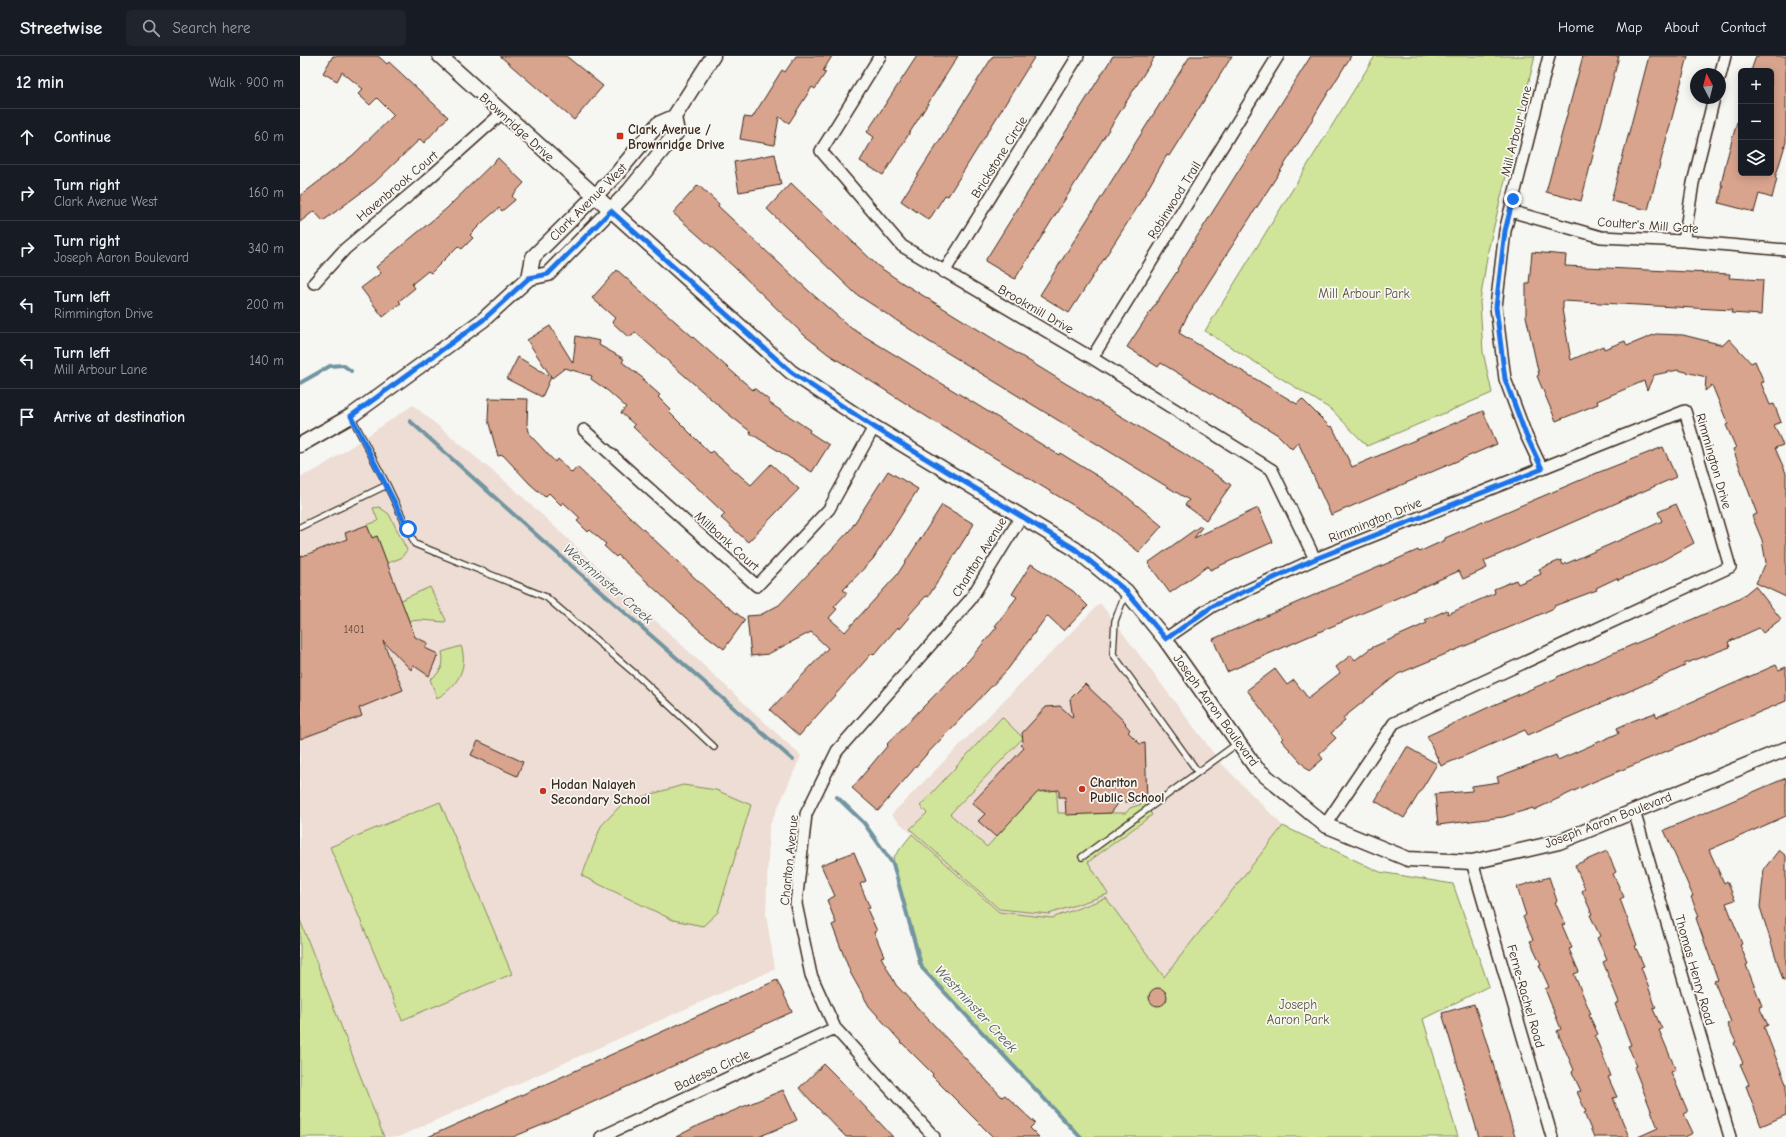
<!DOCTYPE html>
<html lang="en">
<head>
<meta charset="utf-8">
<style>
  :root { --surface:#171b24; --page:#20242c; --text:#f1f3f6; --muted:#9ea1a6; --line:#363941 }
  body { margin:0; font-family:"Comic Neue",sans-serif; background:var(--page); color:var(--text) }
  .controls { position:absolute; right:12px; top:12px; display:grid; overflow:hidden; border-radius:6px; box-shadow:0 2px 10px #0003 }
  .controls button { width:36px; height:36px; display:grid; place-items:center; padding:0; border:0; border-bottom:1px solid var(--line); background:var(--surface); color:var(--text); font:20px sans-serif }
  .compass { position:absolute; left:1390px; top:12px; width:36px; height:36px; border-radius:50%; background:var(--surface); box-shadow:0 2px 10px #0003; rotate:353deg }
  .stop { position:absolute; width:12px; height:12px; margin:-9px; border:3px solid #1a73e8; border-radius:50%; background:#fff }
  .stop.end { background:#1a73e8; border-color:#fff; box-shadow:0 1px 4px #0008 }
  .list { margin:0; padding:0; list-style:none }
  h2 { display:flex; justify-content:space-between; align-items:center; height:52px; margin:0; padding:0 16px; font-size:17px }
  h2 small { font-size:13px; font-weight:400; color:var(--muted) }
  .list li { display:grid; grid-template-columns:26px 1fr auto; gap:12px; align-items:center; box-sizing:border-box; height:56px; padding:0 16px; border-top:1px solid var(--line) }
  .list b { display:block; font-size:15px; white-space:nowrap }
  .list p { margin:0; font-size:13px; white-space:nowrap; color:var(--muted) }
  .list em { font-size:13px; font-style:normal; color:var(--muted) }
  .icon { flex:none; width:22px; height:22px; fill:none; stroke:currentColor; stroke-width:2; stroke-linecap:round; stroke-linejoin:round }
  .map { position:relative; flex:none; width:1486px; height:1081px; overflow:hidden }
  header { display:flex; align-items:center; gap:24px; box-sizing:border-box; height:56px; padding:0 20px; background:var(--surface); border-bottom:1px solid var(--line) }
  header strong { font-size:19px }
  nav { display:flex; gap:22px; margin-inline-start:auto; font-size:14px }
  .search { width:280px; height:36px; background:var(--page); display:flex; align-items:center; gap:10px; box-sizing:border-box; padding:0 14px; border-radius:6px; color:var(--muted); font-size:15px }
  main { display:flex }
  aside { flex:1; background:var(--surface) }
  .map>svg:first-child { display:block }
  .built { fill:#edddd4 }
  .green { fill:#d0e59a; stroke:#86885c }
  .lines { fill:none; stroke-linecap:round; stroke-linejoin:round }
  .stream { stroke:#7295a1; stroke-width:4 }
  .building { fill:#d9a48e; stroke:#3b2a1e }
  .service-casing { stroke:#3b2a1e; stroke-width:8 }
  .minor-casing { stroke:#3b2a1e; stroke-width:14 }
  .tertiary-casing { stroke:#3b2a1e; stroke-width:17 }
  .service { stroke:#f6f6f2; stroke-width:5.5 }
  .minor { stroke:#f6f6f2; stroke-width:11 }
  .tertiary { stroke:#f6f6f2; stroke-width:14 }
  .route { stroke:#1a73e8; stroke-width:5 }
  .poi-dot { fill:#c8321e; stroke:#f6f6f2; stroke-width:1.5 }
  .labels { text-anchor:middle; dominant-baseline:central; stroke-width:3.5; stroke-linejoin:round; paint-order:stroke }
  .number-label { font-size:11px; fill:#62483a }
  .street-label { font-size:13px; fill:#3b2a1e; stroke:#f6f6f2 }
  .poi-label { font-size:13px; font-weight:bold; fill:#3b2a1e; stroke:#f6f6f2; text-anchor:start }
  .park-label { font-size:13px; fill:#594f37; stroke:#f6f6f2 }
  .water-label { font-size:14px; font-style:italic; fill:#525654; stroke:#f6f6f2 }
</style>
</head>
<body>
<header>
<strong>Streetwise</strong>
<div class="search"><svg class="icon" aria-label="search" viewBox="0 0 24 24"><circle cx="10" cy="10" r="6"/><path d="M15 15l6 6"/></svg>Search here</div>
<nav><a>Home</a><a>Map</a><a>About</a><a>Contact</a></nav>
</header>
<main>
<aside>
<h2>12 min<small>Walk · 900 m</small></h2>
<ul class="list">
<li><svg class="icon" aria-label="ahead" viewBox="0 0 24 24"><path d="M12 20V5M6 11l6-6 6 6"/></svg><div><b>Continue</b></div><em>60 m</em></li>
<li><svg class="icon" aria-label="right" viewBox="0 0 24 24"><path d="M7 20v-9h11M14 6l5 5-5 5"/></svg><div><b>Turn right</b><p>Clark Avenue West</p></div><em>160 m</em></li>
<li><svg class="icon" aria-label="right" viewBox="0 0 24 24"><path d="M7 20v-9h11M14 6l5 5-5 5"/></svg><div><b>Turn right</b><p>Joseph Aaron Boulevard</p></div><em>340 m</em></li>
<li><svg class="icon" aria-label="left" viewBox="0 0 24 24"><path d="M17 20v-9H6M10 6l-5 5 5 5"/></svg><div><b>Turn left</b><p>Rimmington Drive</p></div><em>200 m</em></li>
<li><svg class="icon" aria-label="left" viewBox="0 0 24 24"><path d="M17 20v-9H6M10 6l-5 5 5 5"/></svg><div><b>Turn left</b><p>Mill Arbour Lane</p></div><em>140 m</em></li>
<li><svg class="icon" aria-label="arrive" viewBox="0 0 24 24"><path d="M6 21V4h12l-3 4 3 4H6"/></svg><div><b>Arrive at destination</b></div></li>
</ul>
</aside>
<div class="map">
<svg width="1486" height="1081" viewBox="0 0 1486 1081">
  <rect width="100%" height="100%" fill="#f6f6f2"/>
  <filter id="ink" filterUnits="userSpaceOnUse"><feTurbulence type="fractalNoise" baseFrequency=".025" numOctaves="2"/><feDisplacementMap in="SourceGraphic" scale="8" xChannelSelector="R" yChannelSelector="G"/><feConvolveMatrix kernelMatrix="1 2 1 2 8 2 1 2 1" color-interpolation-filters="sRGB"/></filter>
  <g filter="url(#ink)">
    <path class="built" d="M113,349l100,83 288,268 -32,71 -3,88 9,54 -377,168h-14l-84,-217v-443l18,-8z
      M800,547l121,160 62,63 -119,152 -58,-80 -54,20 -53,-6 -108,-97z"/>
    <path class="green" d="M1075,0h160l-47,195 -8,51 3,50 9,41 -125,53 -35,-36 -127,-79z
      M79,451l10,7 18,36 -6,8 -14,5 -10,-27 -5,2 -5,-13 11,-4 -5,-13z
      M130,531l16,33 -1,2 -24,-2 -12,1 -8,-21z
      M161,590c8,22 -5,42 -24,52l-7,-19c11,-6 15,-14 12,-27z
      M702,661l21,21 -73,76 37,33 61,-69 8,3 2,32h68l4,-5 15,-5 7,12 -64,47 20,32 -59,20 -50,-5 -89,-80 17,-16 -7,-7z
      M383,729l33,5 35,15 -33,107 -15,14 -30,-6 -91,-44 19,-50 23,-24z
      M140,746l72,172 -110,46 -72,-173z
      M983,770l97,46 73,12 36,102 -66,33 35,118h-376l-163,-172 -26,-107 19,-24 87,78 53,6 54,-20 58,79z
      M0,864l84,217h-84z"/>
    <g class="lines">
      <path class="stream" d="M0,327l30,-17 13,-1 8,6
        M110,365l131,118 252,221
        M537,741l27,26 29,41 29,104 158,169"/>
    </g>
    <path class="building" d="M33,0h45l9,8 2,-2 59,55 -24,26 -4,-4 -46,44 -51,38 -9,-10 -14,11v-26l53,-41 41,-40 -17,-17 -7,7 -12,-11 5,-5 -21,-17 -5,9 -14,-8z
      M200,0h66l37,30 -29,34z
      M496,0h36l-9,15 3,1 -11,17 -3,-2 -23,36 -10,-6 -5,28 -34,-6 4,-22 8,1 30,-48 3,2z
      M617,0h41l-75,119 -23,-14 14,-24 -7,-5z
      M693,0h42l-87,140 -3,-1 -16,25 -28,-19z
      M813,0h42l-140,223 -30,-18z
      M890,0h42l-63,100 -2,-1 -32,56 -66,102 -29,-18z
      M1011,0h40l-31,50 -16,28 -117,182 -8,17 118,71 5,-5 28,28 2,-1 20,41 131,-56 14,33 -166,71 -33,-73 -6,7 -14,-14 -77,-48 -40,-24 -3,4 -31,-20 51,-77 -1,-1 16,-26z
      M1283,0h36l-38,145 -35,-9z
      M1349,0h39l-40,154 -37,-9z
      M1456,0h30v86l-11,36h2l-5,20 -13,-4 -5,18 -35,-9 4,-18h-2l5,-23 11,-40 4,1v50h30v-102h-20z
      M475,98l6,31 -42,7 -5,-30z
      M198,102l26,25 -12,13 3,4 -13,11 -3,-3 -14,12 -15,15 3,3 -11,11 -4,-3 -27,27 -3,-2 -16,13 3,4 -16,13 2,2 -18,14 -22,-29 20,-15 -5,-6 70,-58z
      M491,127l87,83 23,16 164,101 118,70 48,32 -25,35 -21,-15 4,-5 -261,-159 -72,-47 -89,-85z
      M398,129l21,19 -1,2 92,86 41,36 208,127 1,-2 39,24 27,19 36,30 -23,26 -38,-30 -169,-102 -104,-66 -24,-19 -71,-69 -60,-53z
      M1232,196l34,3 -1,11 165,8 -1,4 34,2 -2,35 -30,-2 1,-3 -169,-9v8h-1l9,51 32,-14 1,3 21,-8 2,5 29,-12 27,1 40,10 6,-6 22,24 4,-2 9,21 -3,1 9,22 4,-1 7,18 -7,3 9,20 -8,3 11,25v124l-30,-14 10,-20 -4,-23 -10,-24 5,-2 -24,-65 3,-1 -10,-23 2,-1 -16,-39 -7,6 1,-14 -28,-7 -24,5 -7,15 -3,-9 -47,20 1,3 -42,17 -19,-45 2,-1 -13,-59v-32h3z
      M317,214l136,120 1,-2 16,13 -2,1 42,28 -1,2 20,13 -17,27 -62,-39 1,-1 -24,-19 -92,-81 -3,4h-5l-15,-14 3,-4 -23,-20z
      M250,270l23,37 3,-27 24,5 -1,4 25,14 -2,3 22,17 -1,1 17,15 -2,2 13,13 -2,2 41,41 2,-2 39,34 20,-21 28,25 -51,53 -27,-24 4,-4 -92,-87 2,-2 -14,-12 5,-6 -18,-16 -17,-12 1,-3 -27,-8 -13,10 -25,-38z
      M218,301l33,20 -9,20 -35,-18z
      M189,342l39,1 -1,25 3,11 25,27 2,-3 15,14 5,-6 135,127 33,26 -21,29 -25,-19 -81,-75 -2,2 -12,-11 2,-2 -16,-14 -2,2 -11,-11 3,-3 -17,-16 -2,3 -12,-12 -4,4 -15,-13 -27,-29 -5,1 -10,-36z
      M1363,391l13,30 -192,84 3,7 -24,11 -4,-8 -232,101 -14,-33 205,-89 1,2 26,-12v-2l152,-65z
      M588,415l30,18 -45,70 -30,31 4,3 -13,14 3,2 -8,9 16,14 52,-57 45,-70 32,19 -46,73 -2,-1 -17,19 1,1 -11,13 -1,-2 -24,28 -2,-2 -73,83 -29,-26 58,-62 -17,-16 -43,22 -17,2 -4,-40 13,-1 19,-10 71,-75z
      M1376,448l18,39 -38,21 -38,16 -1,-2 -21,10 1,2 -43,16v2l-22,10 -134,56 -55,44 2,3 -14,12 5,5 -17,16 4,5 -14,12 -28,-31 2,-2 -36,-48 28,-21 12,16 7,-5 14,18 32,-25 -4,-6 15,-12 4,5 16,-12 56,-25 -2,-3 22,-10 1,4 47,-21 -1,-4 22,-9 2,4 23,-10 -2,-5 22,-9 2,5 80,-35 19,-9 -4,-9z
      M958,452l15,34 -63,28 -2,-4 -38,27 -22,-30 52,-37 2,1 -8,11z
      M67,469l5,13 5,-2 38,101 13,6 -3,5 13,6 -9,22 -16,-11 -2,5 -28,-29 20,49 -44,18 3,8 -62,23v-182l47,-18 -2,-6z
      M731,508l42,27 15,15 -24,25 -16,-15 -2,1 -38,52 -83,87 -47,55 -26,-23 36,-43 -1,-1 82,-84 28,-33 -2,-1 22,-29 -5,-3z
      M1455,530l26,33 -18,14 -4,-5 -31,14 2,5 -46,17 1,2 -44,20 -113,49 -3,-5 -84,36 -14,-30 62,-29 68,-29v-1l157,-67 25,-11z
      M1476,609l3,5 7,-3v34l-193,81 -59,28 -1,-2 -30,9 -65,8 -3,-31 37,-3v-5l27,-4 -2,-5 59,-22 2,5 61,-27 -2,-5 18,-8 20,-7 2,4z
      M785,628l41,39 -1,1 5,6 -2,2 12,12 5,-1 2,58h-11l-2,2 -14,-2 -9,12 -45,2 -1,-18h-6v-7l-21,2 -42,45 -18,-16 7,-7 -13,-11 52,-55 -4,-3 3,-3 -1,-9 24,-26 14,-1 13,12 -3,-19z
      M178,685l45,21 -6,14 -46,-21z
      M1107,691l30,17 -33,54 -29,-17z
      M1486,722v38l-77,34 15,33 3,-2 8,19 -9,3 16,41 -2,1 8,19 -2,1 16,41 -3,1 9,18 -4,2 22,57v31l-25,11 -15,-40 3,-2 -9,-20 3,-1 -9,-20 2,-1 -9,-18 4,-2 -17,-41 4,-1 -22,-62 3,-2 -8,-19 2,-1 -29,-66z
      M1479,794l7,6v124h-3l-23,-73 4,-38z
      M1307,795l9,21 -3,2 11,23 -4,2 17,46 -2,1 9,20 -3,1 15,41 -3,1 9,20 -3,1 17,40 -5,2 17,40 -4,2 9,19 -8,4h-47l20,-9 -24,-61 3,-1 -9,-20 3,-1 -16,-41 4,-2 -16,-40 4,-2 -10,-22 3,-2 -10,-21 2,-1 -10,-23 3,-2 -10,-24z
      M554,796l12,29 -6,3 10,24 -3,1 10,22 -3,1 10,24 -3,1 15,28 106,112 3,-2 30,28 -5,5 9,9h-46l-61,-61 1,-2 -32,-32 -32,-36 -18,-32 -19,-49 4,-2 -9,-23 8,-4 -14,-31z
      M1249,821l8,24 -2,1 10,22 -3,1 10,23 -3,1 10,23 -5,2 17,40 -2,1 9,19 -3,2 16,40 -3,1 9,20 -4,1 16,39h-35l-10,-24 2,-1 -9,-20 4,-1 -9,-19 2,-2 -17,-39 4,-2 -16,-40 4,-2 -10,-22 2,-1 -11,-23 3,-1 -10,-23 3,-2 -9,-28z
      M477,924l15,32 -245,111 -34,14h-85z
      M849 941a9 9 0 1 1 18 0a9 9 0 1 1-18 0Z
      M1174,948l7,20 34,113h-36l-37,-124z
      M524,1008l16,16 53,57h-47l-30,-31 -17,-18z
      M483,1034l14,30 -22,10 -17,7h-82l19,-10z"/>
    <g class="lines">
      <g class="service-casing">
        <path id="service" d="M87,429l28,59 131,53 93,80 75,70
          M0,471l87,-42 -36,-69
          M826,536l-11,29 -2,33 85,118
          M782,801l156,-114"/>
      </g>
      <g class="minor-casing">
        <path id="minor" d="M580,0l-59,95 81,95 190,112 180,112 43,89
          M1420,20l5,-20
          M1210,155l91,26 83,4 102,9
          M1384,185l9,-58 21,-85
          M644,216l134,-216
          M14,227l31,-34 81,-68 76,-68
          M792,302l186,-302
          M284,374l173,156 72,-77 45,-82
          M1242,413l-16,-34 -21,-56 -9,-72 9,-76 44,-175
          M865,583l48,-33 102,-47 370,-148 45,156 -336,156 -69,102
          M1334,755l96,326
          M1172,806l80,275
          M301,1081l234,-109
          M634,1081l-99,-109 -24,-53 -15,-71 10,-90 31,-63 133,-151 51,-83"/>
      </g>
      <g class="tertiary-casing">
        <path id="tertiary" d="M140,0l351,316 83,55 201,122 51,42 39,48 91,129 69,57 83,34 64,3 87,-20 227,-93
          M229,222l4,-21 82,-81 43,-52 16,-7 39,-61
          M0,389l51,-29 132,-96 46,-42 19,-4 81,-83 48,-59 -3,-15"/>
      </g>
      <use href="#service" class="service"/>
      <use href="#minor" class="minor"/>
      <use href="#tertiary" class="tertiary"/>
    </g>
  </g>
  <g class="lines" filter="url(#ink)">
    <path class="route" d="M108,473l-57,-113 132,-96 46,-42 19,-4 63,-63 180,161 83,55 201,122 51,42 40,48 47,-33 102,-47 227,-90 -16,-34 -21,-56 -9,-72 9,-76 8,-32"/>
  </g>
  <g class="poi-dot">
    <rect x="316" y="76" width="8" height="8" rx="2"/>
    <circle cx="782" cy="733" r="4"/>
    <circle cx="243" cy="735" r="4"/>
  </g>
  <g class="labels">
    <g class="number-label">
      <text x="54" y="573">1401</text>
    </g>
    <g class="street-label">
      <text transform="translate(217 71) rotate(42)">Brownridge Drive</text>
      <text transform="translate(1216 75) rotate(-76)">Mill Arbour Lane</text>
      <text transform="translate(699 101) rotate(-58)">Brickstone Circle</text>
      <text transform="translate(97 130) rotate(-40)">Havenbrook Court</text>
      <text transform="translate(874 144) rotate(-58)">Robinwood Trail</text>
      <text transform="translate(288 146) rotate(-45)">Clark Avenue West</text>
      <text transform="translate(1348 169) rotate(4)">Coulter's Mill Gate</text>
      <text transform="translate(736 253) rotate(30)">Brookmill Drive</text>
      <text transform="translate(1414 405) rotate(74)">Rimmington Drive</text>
      <text transform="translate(1075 464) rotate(-22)">Rimmington Drive</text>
      <text transform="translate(427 485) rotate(42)">Millbank Court</text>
      <text transform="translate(679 501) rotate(-58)">Charlton Avenue</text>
      <text transform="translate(916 654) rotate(54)">Joseph Aaron Boulevard</text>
      <text transform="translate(1308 764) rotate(-21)">Joseph Aaron Boulevard</text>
      <text transform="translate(489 804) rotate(-84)">Charlton Avenue</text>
      <text transform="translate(1395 914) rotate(74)">Thomas Henry Road</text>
      <text transform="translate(1226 940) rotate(74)">Ferne-Rachel Road</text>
      <text transform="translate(412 1014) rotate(-25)">Badessa Circle</text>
    </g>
    <g class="poi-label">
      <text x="328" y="73">Clark Avenue /<tspan x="328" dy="15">Brownridge Drive</tspan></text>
      <text x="790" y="726">Charlton<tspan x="790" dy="15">Public School</tspan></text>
      <text x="251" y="728">Hodan Nalayeh<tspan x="251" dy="15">Secondary School</tspan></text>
    </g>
    <g class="park-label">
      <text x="1064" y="237">Mill Arbour Park</text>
      <text x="998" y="948">Joseph<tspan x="998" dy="15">Aaron Park</tspan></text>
    </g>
    <g class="water-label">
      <text transform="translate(308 528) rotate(41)">Westminster Creek</text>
      <text transform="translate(676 953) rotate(47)">Westminster Creek</text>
    </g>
  </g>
</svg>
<div class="controls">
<button>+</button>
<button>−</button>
<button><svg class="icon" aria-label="layers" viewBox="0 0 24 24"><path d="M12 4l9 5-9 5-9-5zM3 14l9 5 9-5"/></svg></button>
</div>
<svg class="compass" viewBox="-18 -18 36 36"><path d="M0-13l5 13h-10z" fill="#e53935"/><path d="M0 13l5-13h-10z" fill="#9ea1a6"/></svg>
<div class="stop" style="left:108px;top:473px"></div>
<div class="stop end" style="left:1213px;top:143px"></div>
</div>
</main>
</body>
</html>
